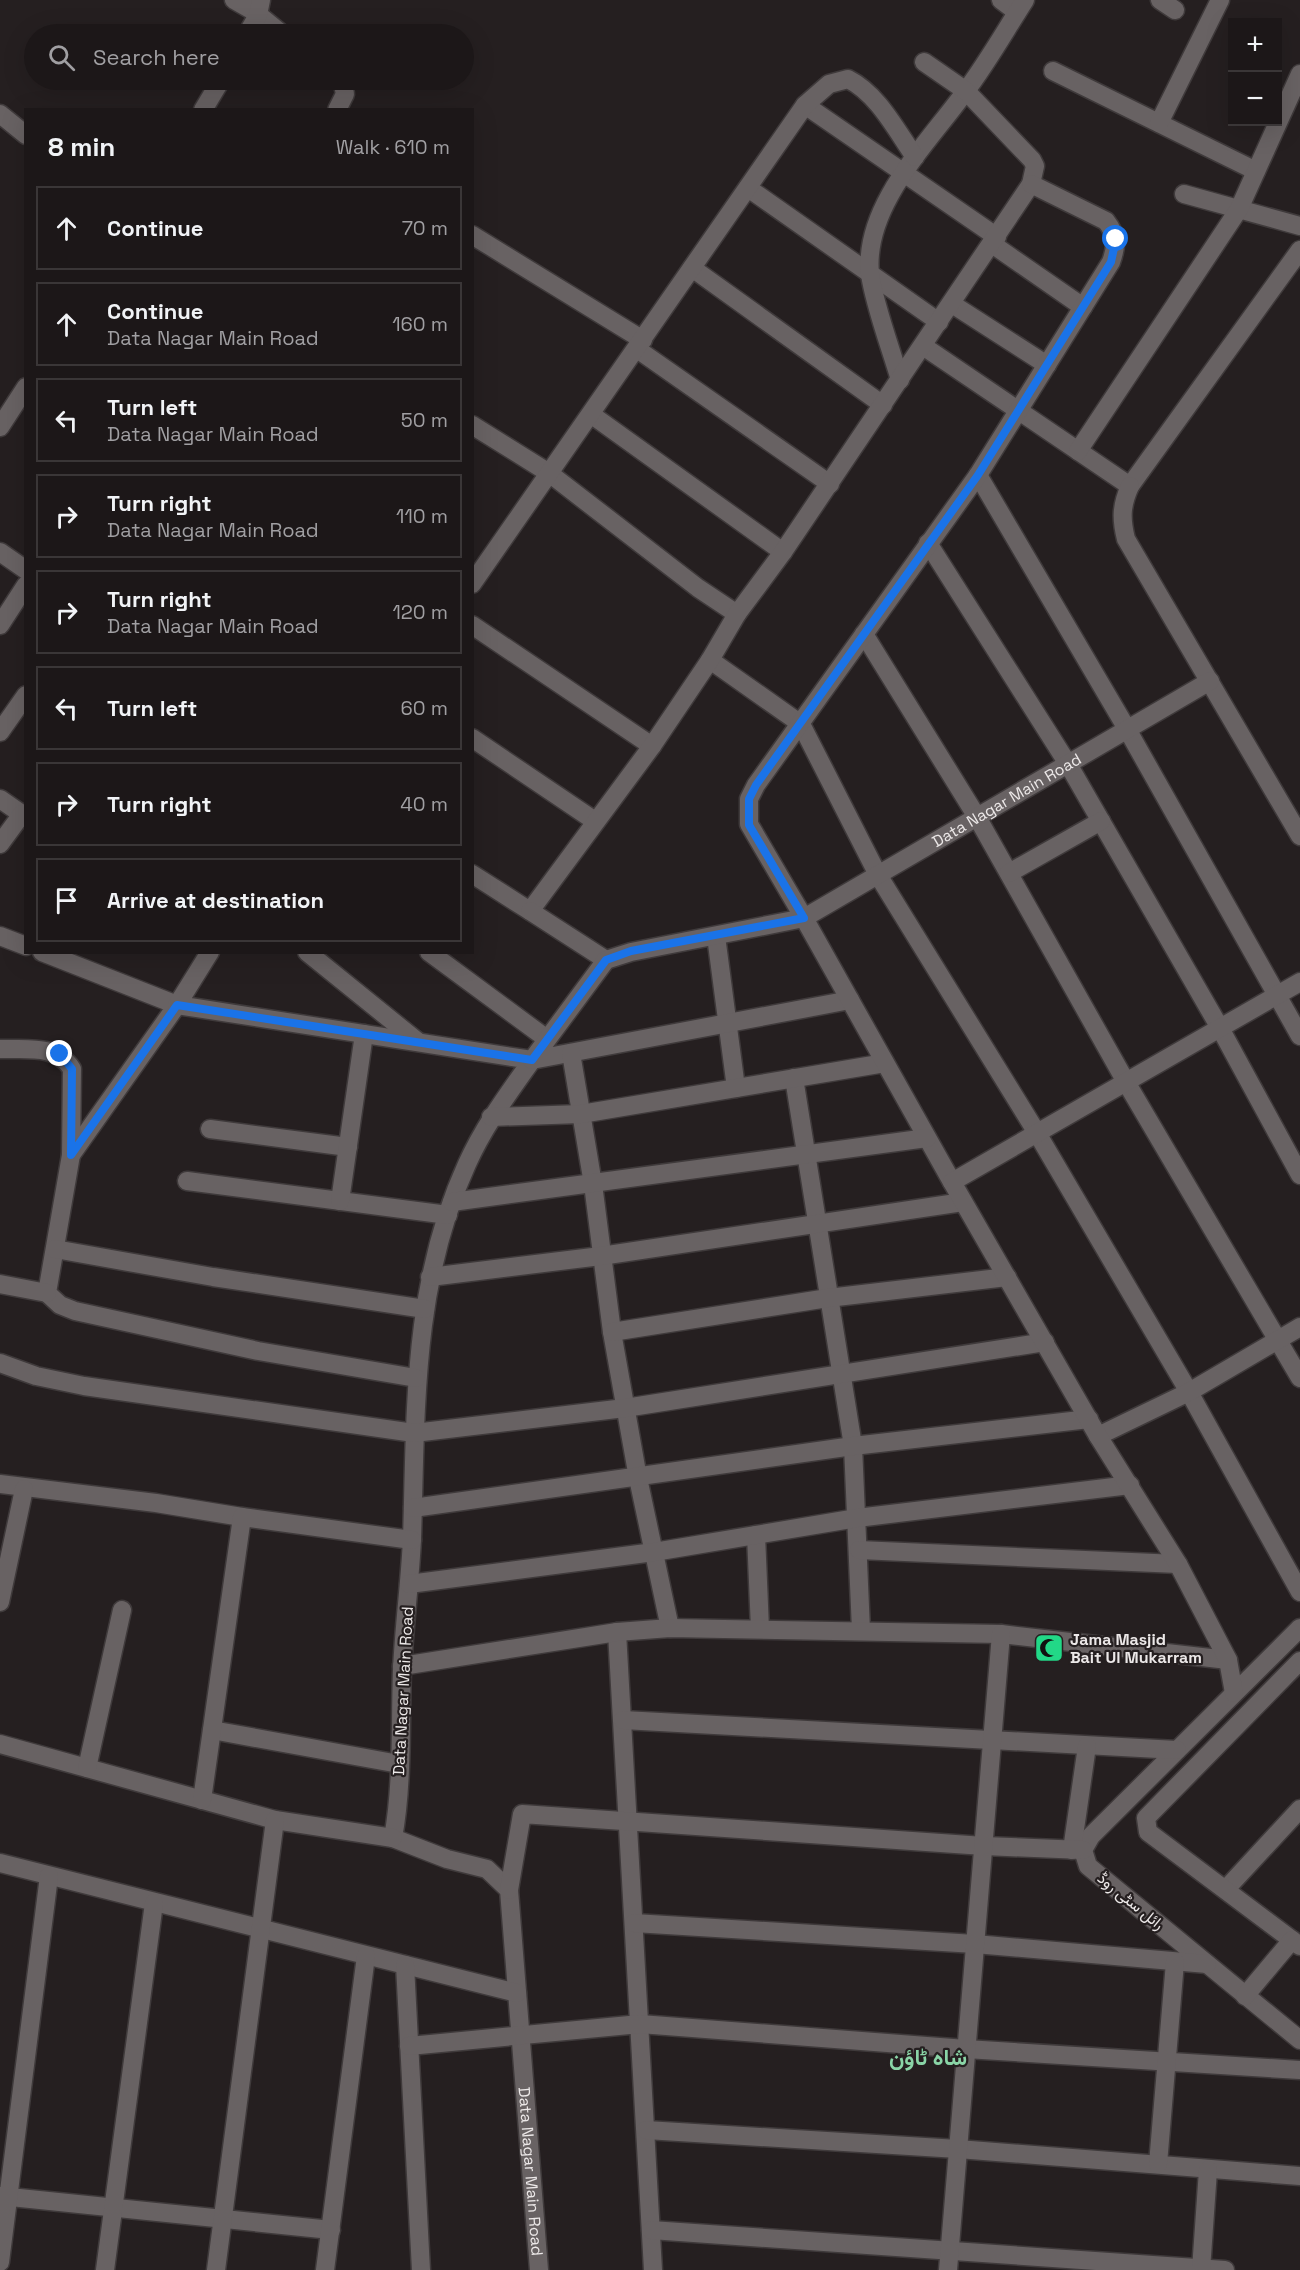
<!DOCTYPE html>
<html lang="en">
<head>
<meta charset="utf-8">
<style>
  :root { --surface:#1c1718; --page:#292425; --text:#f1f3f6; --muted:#a09fa2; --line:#3a3637 }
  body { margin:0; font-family:"Space Grotesk",Vazirmatn,sans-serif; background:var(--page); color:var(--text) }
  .controls { position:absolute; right:18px; top:18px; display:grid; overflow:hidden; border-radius:0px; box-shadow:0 6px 24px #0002 }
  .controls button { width:54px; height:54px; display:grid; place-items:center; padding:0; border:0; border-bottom:2px solid var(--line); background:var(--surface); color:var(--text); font:30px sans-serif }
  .stop { position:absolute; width:18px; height:18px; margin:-14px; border:4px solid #1a73e8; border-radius:50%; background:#fff }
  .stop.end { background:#1a73e8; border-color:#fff; box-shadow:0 2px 6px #0008 }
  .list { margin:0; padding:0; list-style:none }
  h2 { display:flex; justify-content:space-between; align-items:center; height:78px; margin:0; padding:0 24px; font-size:26px }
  h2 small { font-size:20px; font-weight:400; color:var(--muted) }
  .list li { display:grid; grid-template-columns:39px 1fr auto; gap:18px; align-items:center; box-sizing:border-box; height:84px; margin:0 12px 12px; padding:0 12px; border:2px solid var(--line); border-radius:0px }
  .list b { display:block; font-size:22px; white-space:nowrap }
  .list p { margin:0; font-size:20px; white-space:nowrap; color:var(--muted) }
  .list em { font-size:20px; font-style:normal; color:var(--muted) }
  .icon { flex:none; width:33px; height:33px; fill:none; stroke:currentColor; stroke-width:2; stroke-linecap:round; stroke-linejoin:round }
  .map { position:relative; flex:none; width:1300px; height:2270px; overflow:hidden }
  .search { position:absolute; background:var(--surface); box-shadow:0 6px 24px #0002; left:24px; top:24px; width:450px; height:66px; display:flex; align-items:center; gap:15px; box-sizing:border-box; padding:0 21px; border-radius:33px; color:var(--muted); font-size:22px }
  .panel { position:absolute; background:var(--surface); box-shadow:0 6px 24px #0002; left:24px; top:108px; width:450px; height:846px; border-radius:0px }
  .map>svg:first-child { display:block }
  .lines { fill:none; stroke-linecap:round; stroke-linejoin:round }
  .minor-casing { stroke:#3f3a3b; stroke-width:21 }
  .minor { stroke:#686263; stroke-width:18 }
  .route { stroke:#1a73e8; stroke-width:8 }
  .labels { text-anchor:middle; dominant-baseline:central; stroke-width:4.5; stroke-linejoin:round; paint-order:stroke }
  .street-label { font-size:16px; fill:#ece8e8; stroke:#251f20 }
  .poi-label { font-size:16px; font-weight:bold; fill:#ece8e8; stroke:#251f20; text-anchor:start }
  .district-label { font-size:22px; font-weight:bold; fill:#8ad5a7; stroke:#251f20 }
</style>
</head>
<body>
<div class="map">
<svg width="1300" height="2270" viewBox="0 0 1300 2270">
  <rect width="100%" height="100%" fill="#251f20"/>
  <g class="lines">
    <g class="minor-casing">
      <g id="minor">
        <path d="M234,0l21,12 27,22"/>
        <path d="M1001,0l16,12"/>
        <path d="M1160,0l15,10"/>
        <path d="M247,34l11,-19 3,-15"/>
        <path d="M1053,71l203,100"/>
        <path d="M805,105l192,132"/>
        <path d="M203,110l18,-30"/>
        <path d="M337,110l8,-16 -3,-14"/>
        <path d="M0,114l26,21"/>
        <path d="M1159,123l61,-123"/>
        <path d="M748,188l191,134"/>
        <path d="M1184,194l116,32"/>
        <path d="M472,235l171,105"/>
        <path d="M992,244l91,63"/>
        <path d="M692,268l191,137"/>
        <path d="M952,304l95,61"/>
        <path d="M923,346l207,140 170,-236"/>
        <path d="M637,349l193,135"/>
        <path d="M900,380c-9,-31 -26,-76 -30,-106 -7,-68 58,-131 95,-182 22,-29 40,-61 60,-92"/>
        <path d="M592,415l191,137"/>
        <path d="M472,425l77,48 149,115 39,26"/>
        <path d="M0,427l26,-40"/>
        <path d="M1078,451l161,-242 61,-135"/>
        <path d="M978,475l149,254 173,307"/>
        <path d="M1130,486c-9,20 -9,33 -4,53l174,297"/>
        <path d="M928,543l140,221 152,264 80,147"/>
        <path d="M0,552l26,18"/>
        <path d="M472,584l333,-479 24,-21 19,-5c30,15 48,51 67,78"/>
        <path d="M0,625l26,-40"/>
        <path d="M472,625l180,121"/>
        <path d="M864,634l113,183 149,265 174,296"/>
        <path d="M710,660l91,64 77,151 159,258 152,259 111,200"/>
        <path d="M0,732l26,-37"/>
        <path d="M472,738l123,83"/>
        <path d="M0,799l26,18"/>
        <path d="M0,844l22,-30"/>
        <path d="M1009,873l92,-52"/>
        <path d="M472,874l58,37 122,-165 58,-86 27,-46 46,-62 248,-368 4,-18 -3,-6 -66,-69 -42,-29"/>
        <path d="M530,911l76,49"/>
        <path d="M0,936l26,10"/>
        <path d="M716,936l20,152"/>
        <path d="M42,952l135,53 -106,150"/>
        <path id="s1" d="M210,952l-33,53 355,55c-24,34 -48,66 -65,104 -55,120 -51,246 -55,375 -2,43 -8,87 -10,131 -2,55 1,113 -9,168l54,21 40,10 22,21 30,380"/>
        <path d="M307,952l110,89"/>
        <path d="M429,952l118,87"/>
        <path d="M850,1000l-318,60 74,-100 25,-8 173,-34 -55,-94v-25l7,-14 222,-310 133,-213c6,-16 6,-27 -5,-41l-75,-37"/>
        <path d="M0,1049c27,1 56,-5 72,20l-1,86 -24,138 13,12 15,6 183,40 158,27"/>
        <path d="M571,1053l22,131 19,148 26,146 32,150"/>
        <path d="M794,1078l59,368 8,184"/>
        <path d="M491,1117l90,-3 304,-51"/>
        <path d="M210,1129l138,18"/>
        <path d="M187,1181l261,34"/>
        <path id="s2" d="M952,1182l-148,-264 406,-237"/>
        <path d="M340,1201l24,-167"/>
        <path d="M452,1202l475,-64"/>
        <path d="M55,1249l158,28 212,32"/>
        <path d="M430,1277l171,-21 362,-54"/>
        <path d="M0,1284l47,9"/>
        <path d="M612,1332l216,-34 179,-21"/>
        <path d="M0,1363l36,13 48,10 330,47 211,-25 420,-66"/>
        <path d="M1098,1436l91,-44 111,-65"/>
        <path d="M0,1484l156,19 86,14"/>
        <path d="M413,1508l440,-62 236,-27"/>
        <path d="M756,1535l4,94"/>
        <path d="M859,1550l319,14"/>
        <path d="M409,1584l245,-32 203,-34 273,-33"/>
        <path d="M0,1602l24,-113"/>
        <path d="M1300,1628l-209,208 -8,14 5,16 212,174"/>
        <path d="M617,1632l36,638"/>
        <path d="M402,1666l215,-34 53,-4 331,6 227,26"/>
        <path d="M1234,1693l-6,-33 -50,-96 -80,-128 -146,-254 348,-200"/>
        <path d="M623,1720l554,30"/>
        <path d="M212,1730l187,34"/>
        <path d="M0,1744l275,76 118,18"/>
        <path d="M87,1768l35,-158"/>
        <path d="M202,1800l40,-283 170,23"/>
        <path d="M1072,1850l15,-104"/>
        <path d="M0,1863l517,130"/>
        <path d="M1226,1889l74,-80"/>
        <path d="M509,1890l13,-76 462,32 99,4"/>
        <path d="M634,1923l341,21 232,20"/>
        <path d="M1292,1940l-144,-108 -2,-14 154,-157"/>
        <path d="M405,1965l16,305"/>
        <path d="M1245,1996l47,-56 8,6"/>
        <path d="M409,2046l231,-22 326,25 334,21"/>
        <path d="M646,2130l312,19 342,27"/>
        <path d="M1158,2164l17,-202"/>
        <path d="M0,2196l331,34"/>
        <path d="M651,2230l574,40"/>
        <path d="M0,2262l49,-386"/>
        <path d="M105,2270l49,-367"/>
        <path d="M216,2270l59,-450"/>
        <path d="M325,2270l41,-314"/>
        <path d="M948,2270l53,-636"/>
        <path d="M1201,2270l7,-100"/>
      </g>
    </g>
    <use href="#minor" class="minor"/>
  </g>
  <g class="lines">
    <path class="route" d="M60,1054l12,15 -1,86 106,-150 355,55 74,-100 25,-9 173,-33 -55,-93v-26l7,-14 222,-310 133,-213 5,-23"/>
  </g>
  <defs>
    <g id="mosque-square" transform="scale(1.5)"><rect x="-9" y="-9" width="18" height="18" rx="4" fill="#22d887" stroke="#251f20"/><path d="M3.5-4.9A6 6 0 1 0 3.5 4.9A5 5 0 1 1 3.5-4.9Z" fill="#111"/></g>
  </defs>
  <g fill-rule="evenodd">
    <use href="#mosque-square" x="1049" y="1648"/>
  </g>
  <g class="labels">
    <g class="street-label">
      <text stroke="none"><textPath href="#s2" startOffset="537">Data Nagar Main Road</textPath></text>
      <text transform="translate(403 1691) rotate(-87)">Data Nagar Main Road</text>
      <text transform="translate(1131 1901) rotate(39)">رائل سٹی روڈ</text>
      <text stroke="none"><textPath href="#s1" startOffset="1638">Data Nagar Main Road</textPath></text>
    </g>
    <g class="poi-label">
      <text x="1070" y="1639">Jama Masjid<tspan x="1070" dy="18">Bait Ul Mukarram</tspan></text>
    </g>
    <g class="district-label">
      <text x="928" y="2057">شاہ ٹاؤن</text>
    </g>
  </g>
</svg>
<div class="controls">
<button>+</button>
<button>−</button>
</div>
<div class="stop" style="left:1116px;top:239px"></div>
<div class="stop end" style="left:60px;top:1054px"></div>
<div class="search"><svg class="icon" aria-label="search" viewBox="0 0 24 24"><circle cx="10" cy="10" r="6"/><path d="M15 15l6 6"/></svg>Search here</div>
<section class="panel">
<h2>8 min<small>Walk · 610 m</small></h2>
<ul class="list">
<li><svg class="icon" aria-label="ahead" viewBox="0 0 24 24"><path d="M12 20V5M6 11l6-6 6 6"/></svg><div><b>Continue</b></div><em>70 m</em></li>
<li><svg class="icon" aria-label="ahead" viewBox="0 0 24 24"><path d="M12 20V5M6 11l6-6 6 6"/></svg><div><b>Continue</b><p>Data Nagar Main Road</p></div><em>160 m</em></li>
<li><svg class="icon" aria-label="left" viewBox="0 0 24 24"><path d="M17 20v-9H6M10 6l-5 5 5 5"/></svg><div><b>Turn left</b><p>Data Nagar Main Road</p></div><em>50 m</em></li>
<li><svg class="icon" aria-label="right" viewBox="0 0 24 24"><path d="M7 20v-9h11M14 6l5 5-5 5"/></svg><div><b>Turn right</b><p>Data Nagar Main Road</p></div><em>110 m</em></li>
<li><svg class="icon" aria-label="right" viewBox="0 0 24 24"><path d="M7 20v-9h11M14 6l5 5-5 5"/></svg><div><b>Turn right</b><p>Data Nagar Main Road</p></div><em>120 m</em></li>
<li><svg class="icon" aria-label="left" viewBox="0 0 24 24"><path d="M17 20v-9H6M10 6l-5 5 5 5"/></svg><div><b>Turn left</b></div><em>60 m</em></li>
<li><svg class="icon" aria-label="right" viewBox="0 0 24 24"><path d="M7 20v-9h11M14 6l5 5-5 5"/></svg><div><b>Turn right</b></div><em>40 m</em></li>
<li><svg class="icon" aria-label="arrive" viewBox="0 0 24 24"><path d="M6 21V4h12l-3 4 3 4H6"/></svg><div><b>Arrive at destination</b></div></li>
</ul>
</section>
</div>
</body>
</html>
